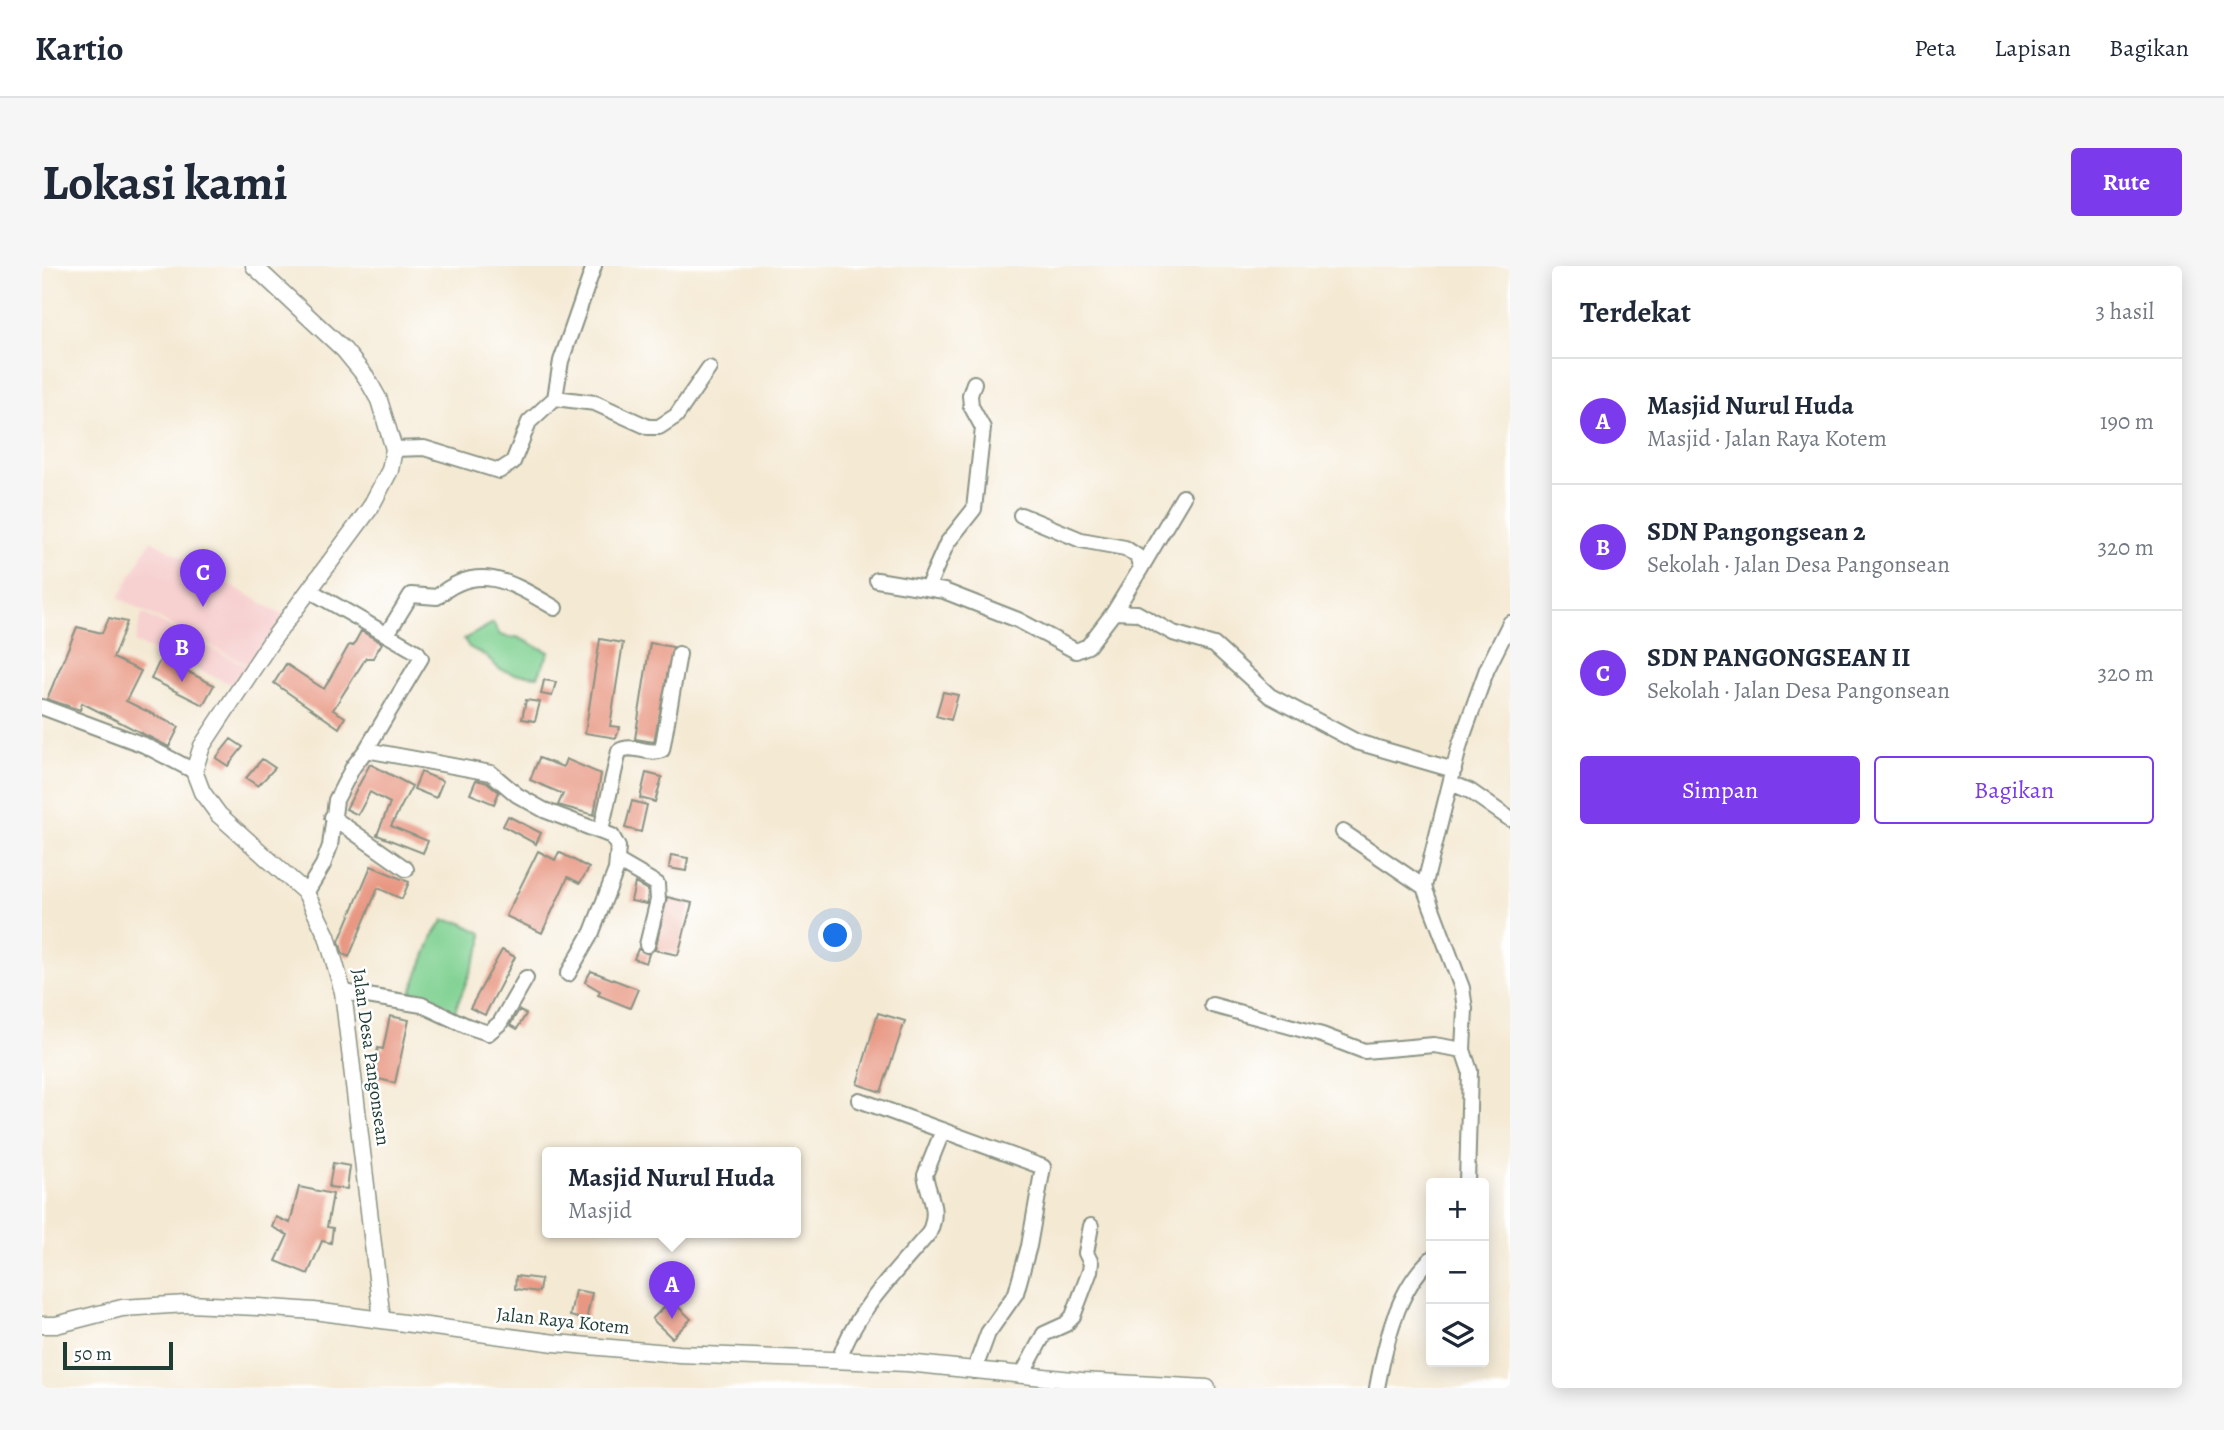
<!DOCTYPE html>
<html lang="id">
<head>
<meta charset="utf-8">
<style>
  :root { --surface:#fff; --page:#f6f6f7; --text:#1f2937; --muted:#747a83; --line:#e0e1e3; --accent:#7c3aed }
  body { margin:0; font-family:Alegreya,serif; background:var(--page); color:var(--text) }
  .controls { position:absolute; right:21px; bottom:21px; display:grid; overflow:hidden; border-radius:7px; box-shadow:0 4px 18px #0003 }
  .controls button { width:63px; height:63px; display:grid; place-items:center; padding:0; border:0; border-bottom:2px solid var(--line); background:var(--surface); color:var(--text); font:35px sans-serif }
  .scale { position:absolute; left:21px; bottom:18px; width:110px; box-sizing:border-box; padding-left:7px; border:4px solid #1f3d34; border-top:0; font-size:19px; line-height:24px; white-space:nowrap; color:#1f3d34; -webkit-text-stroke:5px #fff; paint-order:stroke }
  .you { position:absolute; left:794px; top:670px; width:24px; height:24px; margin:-18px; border:5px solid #fff; border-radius:50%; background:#1a73e8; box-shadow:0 0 0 10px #1a73e833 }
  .badge { display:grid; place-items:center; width:46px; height:46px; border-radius:50%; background:var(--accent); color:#fff; font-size:23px; font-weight:700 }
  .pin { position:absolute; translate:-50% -58px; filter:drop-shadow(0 2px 4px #0008) }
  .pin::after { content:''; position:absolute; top:37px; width:24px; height:21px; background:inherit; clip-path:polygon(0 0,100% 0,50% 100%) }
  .popup { position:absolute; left:500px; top:881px; width:259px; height:91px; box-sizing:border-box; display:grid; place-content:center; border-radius:7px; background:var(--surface); filter:drop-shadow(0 2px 5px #0005); font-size:23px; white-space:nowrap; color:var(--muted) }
  .popup b { font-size:26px; color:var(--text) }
  .popup::after { content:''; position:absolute; left:50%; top:100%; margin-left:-14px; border:14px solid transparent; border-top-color:var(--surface) }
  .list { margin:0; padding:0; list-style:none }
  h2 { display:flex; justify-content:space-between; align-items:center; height:91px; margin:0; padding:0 28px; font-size:30px }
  h2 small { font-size:23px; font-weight:400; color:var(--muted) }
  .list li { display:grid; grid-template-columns:46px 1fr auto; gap:21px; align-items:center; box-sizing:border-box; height:126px; padding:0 28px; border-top:2px solid var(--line) }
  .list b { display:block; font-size:26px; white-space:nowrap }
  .list p { margin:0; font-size:23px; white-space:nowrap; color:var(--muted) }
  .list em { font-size:23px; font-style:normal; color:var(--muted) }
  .actions { display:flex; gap:14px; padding:21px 28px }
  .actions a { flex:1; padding:16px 0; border:2px solid var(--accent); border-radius:7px; text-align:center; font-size:24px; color:var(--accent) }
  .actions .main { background:var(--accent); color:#fff }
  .icon { flex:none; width:38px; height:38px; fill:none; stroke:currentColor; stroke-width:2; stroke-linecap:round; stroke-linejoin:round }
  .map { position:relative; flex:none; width:1468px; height:1122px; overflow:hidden; border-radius:7px }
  header { display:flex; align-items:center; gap:42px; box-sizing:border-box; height:98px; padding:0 35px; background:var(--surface); border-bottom:2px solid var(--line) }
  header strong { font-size:33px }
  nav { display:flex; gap:38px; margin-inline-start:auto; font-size:24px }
  .intro { display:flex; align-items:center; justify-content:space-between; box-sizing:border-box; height:168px; padding:0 42px }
  h1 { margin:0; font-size:49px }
  .button { padding:18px 32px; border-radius:7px; background:var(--accent); color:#fff; font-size:24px; font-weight:700 }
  main { display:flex; gap:42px; padding:0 42px }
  aside { flex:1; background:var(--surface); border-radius:7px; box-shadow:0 4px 18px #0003 }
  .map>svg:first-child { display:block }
  .built { fill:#f7d0d0 }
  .green { fill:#80d192; stroke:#508763; stroke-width:2 }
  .building { fill:#e89782 }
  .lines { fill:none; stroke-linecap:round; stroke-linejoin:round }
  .minor-casing { stroke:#8a9384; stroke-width:18 }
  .tertiary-casing { stroke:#8a9384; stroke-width:19 }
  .minor { stroke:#fff; stroke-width:14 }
  .tertiary { stroke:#fff; stroke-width:16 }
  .labels { text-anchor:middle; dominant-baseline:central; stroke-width:5; stroke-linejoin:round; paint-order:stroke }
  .street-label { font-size:19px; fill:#1f3d34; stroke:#fff }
</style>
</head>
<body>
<header>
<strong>Kartio</strong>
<nav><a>Peta</a><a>Lapisan</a><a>Bagikan</a></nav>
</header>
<div class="intro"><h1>Lokasi kami</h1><a class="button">Rute</a></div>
<main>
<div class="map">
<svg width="1468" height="1122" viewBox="0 0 1468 1122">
  <rect width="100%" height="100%" fill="#fff"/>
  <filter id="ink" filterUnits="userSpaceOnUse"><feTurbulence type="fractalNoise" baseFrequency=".0143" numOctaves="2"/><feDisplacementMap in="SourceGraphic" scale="14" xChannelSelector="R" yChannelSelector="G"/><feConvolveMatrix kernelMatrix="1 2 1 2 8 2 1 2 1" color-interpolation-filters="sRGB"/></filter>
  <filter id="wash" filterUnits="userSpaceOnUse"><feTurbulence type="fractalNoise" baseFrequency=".00686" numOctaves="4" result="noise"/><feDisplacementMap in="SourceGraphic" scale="28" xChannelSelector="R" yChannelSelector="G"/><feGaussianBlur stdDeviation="1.57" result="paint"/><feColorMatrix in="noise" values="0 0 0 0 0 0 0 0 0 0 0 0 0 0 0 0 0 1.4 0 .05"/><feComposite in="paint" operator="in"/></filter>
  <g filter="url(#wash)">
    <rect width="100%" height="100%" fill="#f4e9d3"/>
    <path class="built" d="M109,274l134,76 -35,50 -131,-68z
      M100,347l108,55 -14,18 -101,-43z"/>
    <path class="green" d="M451,357l7,12 11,3 6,-1 32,15 -11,24 -24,-2 -15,-5 -12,-12 -18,-10 -5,-8z
      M402,654l16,2 22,11v10l-28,70 -44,-18 23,-59z"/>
    <g id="blocks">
      <path class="building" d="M67,352l18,4 -14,36 28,13 -15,30 53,26 -10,20 -87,-44 -2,7 -33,-11 30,-72 25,6z
        M319,365l21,12 -9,15h-7l-33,52 12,7 -6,11 -65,-45 12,-19 38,25 25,-44 4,1z
        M558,373l23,4 -13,83 10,1 -4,11 -31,-5z
        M608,377l23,4 -19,95 -19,-3z
        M119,392l53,27 -11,20 -52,-26z
        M502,414l12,2 -4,14 -11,-2z
        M901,426l15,3 -7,25 -15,-4z
        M484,434l14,2 -5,19 -13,-2z
        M189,473l12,8 -15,19 -12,-8z
        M497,492l24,9 3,-8 35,15 -7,41 -36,-10 5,-11 -33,-14z
        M220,493l13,9 -17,18 -12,-8z
        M328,498l42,22 -21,40 37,15 -5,12 -46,-18 13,-32 -20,-11 -12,23 -12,-6z
        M379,506l22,9 -7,17 -22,-9z
        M604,507l16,4 -7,25 -15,-4z
        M434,514l12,3 11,9 -5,12 -24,-10z
        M590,535l15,4 -6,27 -16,-4z
        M466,550l33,17 -5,11 -33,-18z
        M496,585l17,9 4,-8 30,16 -9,15 -12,-6 -26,56 -36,-17z
        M629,589l17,3 -2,13 -17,-3z
        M329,600l38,16 -7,17 -24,-11 -29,69 -6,-3 -4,-13z
        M593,617l13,7 -1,14 -16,-3z
        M625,631l25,6 -14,52 -23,-5z
        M596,683l11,5 -3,9 -12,-4z
        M460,684l13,7 -30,58 -15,-7z
        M549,705l47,18 -8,19 -32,-13 2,-4 -15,-9z
        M477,744l7,4 -9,15 -7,-4z
        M836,747l27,8 -24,71 -24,-8z
        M348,750l19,4 -14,63 -24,-6 7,-29 5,1z
        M291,897l17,3 -3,23 -18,-2z
        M257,921l34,7 -6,33 6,1 -2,15 -9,-2 -14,33 -32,-13 12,-26 -16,-8 4,-10 14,6z
        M474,1010l25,3 -2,13 -24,-3z
        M533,1024l17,3 -6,27 -16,-4z
        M629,1034l20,19 -19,19 -20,-19z"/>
    </g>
  </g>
  <g filter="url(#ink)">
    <use href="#blocks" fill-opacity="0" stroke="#8a9384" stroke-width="2"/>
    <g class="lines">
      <g class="minor-casing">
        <path id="minor" d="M513,132l6,-37 33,-95
          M352,183l30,-1 75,23 14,-9 16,-40 26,-24 40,5 53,24h11l17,-11 33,-48
          M979,249l60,25 44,8 12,8 4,12 -27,44
          M1099,302l42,-71
          M835,314l67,11 74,29 58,31 12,-5 26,-34 23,1 36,20 41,12 56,51 87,46 97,28
          M886,320l19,-43 27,-34 9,-81 -12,-22 -1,-11 4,-12
          M267,324l108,62 4,6 -55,92
          M345,368l24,-39 26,2c42,-37 77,-13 118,11
          M0,441l102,38 50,26
          M1409,517l19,8 40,28
          M290,551l74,52
          M559,564l18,-79c14,-8 30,5 43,-1l17,-96
          M1301,566l81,55
          M577,596l38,22 1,16 -11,45
          M264,627l17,-28 7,-19 6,-46 17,-33 13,-17 125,23 26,22 27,15 68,26 6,11 -2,23 -24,62 -24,42
          M301,726l79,13 45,21 21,7 12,-10 26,-45
          M1170,739l110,30 42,16 70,-6 29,5
          M817,834l184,67 -14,79 -13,47 -28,40 -14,38
          M1425,917l3,-112 -7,-21 2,-41 -3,-21 -38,-101 36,-143 27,-75 23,-46
          M797,1094c16,-49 57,-88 90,-127 11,-24 0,-35 -4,-58l18,-45
          M980,1109l22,-41 22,-10 7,-8 17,-45 1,-8 -5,-10 5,-27
          M1335,1122c8,-43 20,-99 54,-129"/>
      </g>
      <g class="tertiary-casing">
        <path id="tertiary" d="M212,0l90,84 22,27 13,23 15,49 -4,21 -20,38 -100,135 -68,103 -8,25 8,21 17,23 87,78 21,43 16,56 39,328
          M0,1059h14l66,-17 65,-4 71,3 56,4 241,32 124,11 228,9 175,18 125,7"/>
      </g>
      <use href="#minor" class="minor"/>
      <use href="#tertiary" class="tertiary"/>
    </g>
  </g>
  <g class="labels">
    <g class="street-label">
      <text transform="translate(329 791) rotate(82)">Jalan Desa Pangonsean</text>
      <text transform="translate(521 1055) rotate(6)">Jalan Raya Kotem</text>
    </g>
  </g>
</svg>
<div class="controls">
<button>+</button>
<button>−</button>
<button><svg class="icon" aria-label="layers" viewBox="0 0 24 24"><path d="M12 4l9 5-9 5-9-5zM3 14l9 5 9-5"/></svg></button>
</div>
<div class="scale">50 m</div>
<div class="you"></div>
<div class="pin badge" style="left:630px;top:1053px">A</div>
<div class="popup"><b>Masjid Nurul Huda</b>Masjid</div>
<div class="pin badge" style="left:140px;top:416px">B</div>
<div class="pin badge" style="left:161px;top:341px">C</div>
</div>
<aside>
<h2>Terdekat<small>3 hasil</small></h2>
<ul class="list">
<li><span class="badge">A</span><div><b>Masjid Nurul Huda</b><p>Masjid · Jalan Raya Kotem</p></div><em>190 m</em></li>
<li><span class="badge">B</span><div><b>SDN Pangongsean 2</b><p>Sekolah · Jalan Desa Pangonsean</p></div><em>320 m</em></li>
<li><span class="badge">C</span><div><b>SDN PANGONGSEAN II</b><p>Sekolah · Jalan Desa Pangonsean</p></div><em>320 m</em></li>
</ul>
<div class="actions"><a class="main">Simpan</a><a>Bagikan</a></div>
</aside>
</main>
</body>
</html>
